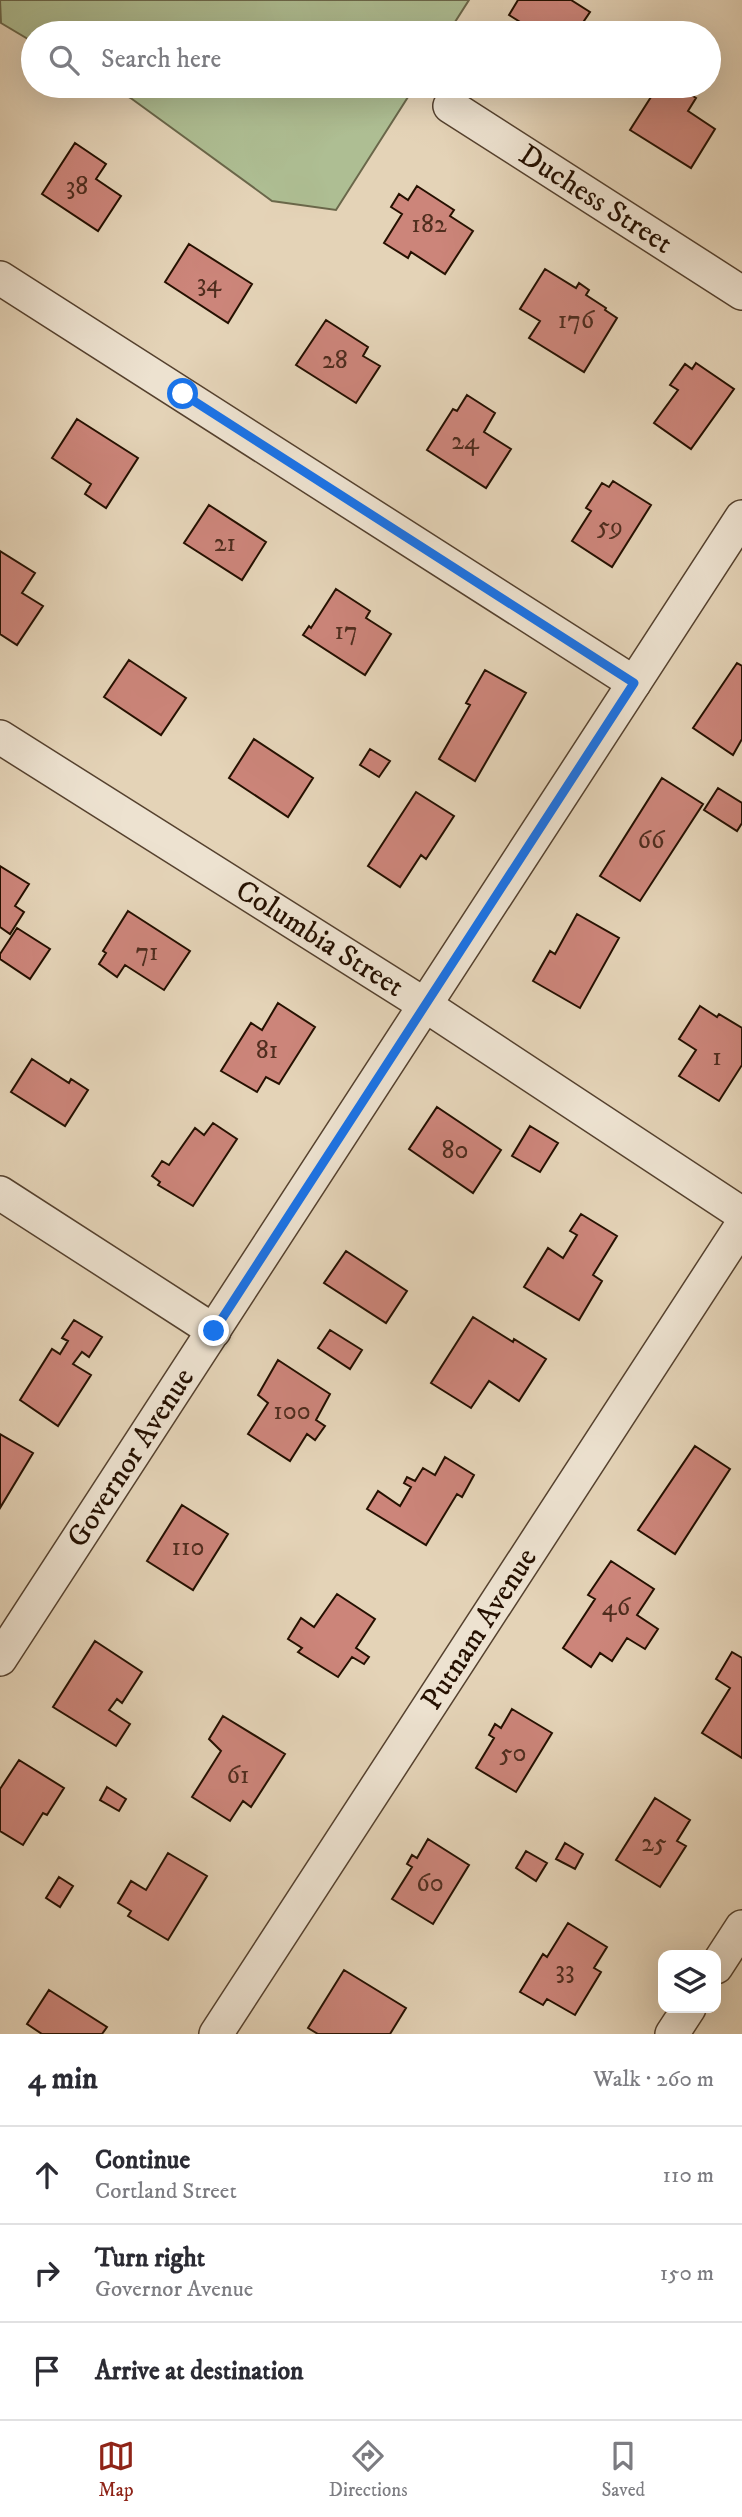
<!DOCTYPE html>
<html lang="en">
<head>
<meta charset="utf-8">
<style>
  :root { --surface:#fff; --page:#f7f7f7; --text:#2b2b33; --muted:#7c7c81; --line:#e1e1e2; --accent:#8f2418 }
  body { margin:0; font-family:"IM FELL DW Pica",serif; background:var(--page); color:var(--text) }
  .controls { position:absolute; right:21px; bottom:21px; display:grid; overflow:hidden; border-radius:14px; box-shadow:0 7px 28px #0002 }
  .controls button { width:63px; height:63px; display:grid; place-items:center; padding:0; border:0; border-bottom:2px solid var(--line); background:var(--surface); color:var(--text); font:35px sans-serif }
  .stop { position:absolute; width:21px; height:21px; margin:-16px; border:5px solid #1a73e8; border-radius:50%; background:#fff }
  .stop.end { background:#1a73e8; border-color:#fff; box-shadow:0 2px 7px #0008 }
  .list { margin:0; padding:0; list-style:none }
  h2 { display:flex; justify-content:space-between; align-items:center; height:91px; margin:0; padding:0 28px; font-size:30px }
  h2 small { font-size:23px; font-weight:400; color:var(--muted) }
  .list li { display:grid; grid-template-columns:46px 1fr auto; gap:21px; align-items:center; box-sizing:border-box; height:98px; padding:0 28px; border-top:2px solid var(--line) }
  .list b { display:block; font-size:26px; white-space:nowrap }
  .list p { margin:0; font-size:23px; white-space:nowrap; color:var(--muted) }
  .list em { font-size:23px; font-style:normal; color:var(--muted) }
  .icon { flex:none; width:38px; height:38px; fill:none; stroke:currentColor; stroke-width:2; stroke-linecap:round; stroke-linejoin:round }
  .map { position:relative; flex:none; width:742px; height:2034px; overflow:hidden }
  .search { position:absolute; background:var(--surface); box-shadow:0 7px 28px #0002; left:21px; right:21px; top:21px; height:77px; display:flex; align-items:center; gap:18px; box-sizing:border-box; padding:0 24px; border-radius:38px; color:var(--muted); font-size:26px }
  .sheet { height:385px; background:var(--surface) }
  nav { display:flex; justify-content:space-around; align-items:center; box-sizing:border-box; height:98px; border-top:2px solid var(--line); background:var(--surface); font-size:19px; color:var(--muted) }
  nav a { display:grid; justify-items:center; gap:4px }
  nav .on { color:var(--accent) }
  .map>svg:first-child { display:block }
  .green { fill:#aebe93; stroke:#6a674a; stroke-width:2 }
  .building { fill:#cc857a; stroke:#251000; stroke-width:2 }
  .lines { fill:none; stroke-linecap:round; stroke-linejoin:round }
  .street-casing { stroke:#55412e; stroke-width:36 }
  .street { stroke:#ede2d0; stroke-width:33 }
  .route { stroke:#1a73e8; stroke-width:9 }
  .labels { text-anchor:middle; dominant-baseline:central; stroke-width:7; stroke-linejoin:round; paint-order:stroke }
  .number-label { font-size:26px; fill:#4f2d1e }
  .street-label { font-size:30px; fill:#251000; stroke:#ede2d0 }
</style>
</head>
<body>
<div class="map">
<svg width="742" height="2034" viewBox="0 0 742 2034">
  <rect width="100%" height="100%" fill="#e4d3b7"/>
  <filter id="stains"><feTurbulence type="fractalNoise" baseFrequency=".00286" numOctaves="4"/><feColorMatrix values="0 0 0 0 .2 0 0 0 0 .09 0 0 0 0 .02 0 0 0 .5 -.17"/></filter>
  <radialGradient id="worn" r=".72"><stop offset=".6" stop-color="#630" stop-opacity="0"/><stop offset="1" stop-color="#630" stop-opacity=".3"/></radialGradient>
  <path class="green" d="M0,0h469l-21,33h-415v9l-32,-19z
    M109,86h306l-79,124 -64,-9 -140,-102z"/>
  <path class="building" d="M518,0h53l19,12 -6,9 13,8 -2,4h-64l2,-3 -24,-15z
    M658,86h19l19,12 -8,13 27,18 -24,39 -61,-38z
    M75,143l31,21 -10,15 25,17 -23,35 -56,-37z
    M417,186l37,24 -4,6 23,15 -28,43 -34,-22 -3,6 -24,-15 18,-29 -11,-7 8,-13 9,6z
    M189,244l63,40 -24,39 -63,-41z
    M545,269l31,19 3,-5 10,7 -3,5 20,13 -1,2 12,8 -33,54 -55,-34 11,-17 -20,-12z
    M326,320l42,27 -5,9 17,10 -24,37 -60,-38z
    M696,363l38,26 -43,60 -37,-26 24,-33 -8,-5 15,-21 7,5z
    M467,395l28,18 -11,19 27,17 -25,39 -59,-38 26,-41 4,2z
    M77,419l61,39 -32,50 -21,-14 6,-10 -39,-26z
    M613,481l38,24 -39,62 -40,-26 19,-30 -5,-3 16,-25 7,4z
    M209,505l57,37 -24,38 -58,-37z
    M0,551l35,22 -13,20 21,13 -26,39 -17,-11z
    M336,589l34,22 -4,7 25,16 -26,41 -62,-40 6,-9 2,2z
    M129,660l57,38 -25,37 -57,-38z
    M737,663l5,3v73l-9,16 -40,-27z
    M485,670l41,23 -51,88 -36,-22 31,-54 -4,-2z
    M254,739l59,39 -25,39 -59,-39z
    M370,749l20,12 -11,16 -19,-12z
    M662,778l41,26 -63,97 -40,-25z
    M718,788l24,15v20l-5,8 -33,-21z
    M416,792l38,24 -28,43 -5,-4 -21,32 -32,-21z
    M0,866l29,18 -14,22 9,6 -14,22 -10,-7z
    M128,911l62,40 -26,39 -39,-25 -8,12 -18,-13 7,-11 -3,-2z
    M577,914l42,24 -39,70 -47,-27 17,-30 5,3z
    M17,928l33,21 -20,30 -30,-20v-5z
    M278,1003l37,24 -36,57 -13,-7 -9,15 -36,-21 30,-48 11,7z
    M700,1006l17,11 2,-3 23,14v37l-23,36 -40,-25 17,-26 -17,-11z
    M32,1059l37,24 2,-4 17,11 -23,36 -54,-34z
    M437,1107l64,43 -28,43 -64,-44z
    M213,1123l24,16 -44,67 -35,-21 2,-3 -8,-6 10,-15 7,4 26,-37 9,7z
    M530,1126l28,17 -18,29 -28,-16z
    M581,1214l36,22 -24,39 9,6 -23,39 -55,-33 24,-39 15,10 14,-23 -7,-4z
    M346,1251l61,40 -21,32 -62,-40z
    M473,1317l40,25 1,-3 32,20 -27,42 -30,-20 -18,27 -40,-25z
    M74,1320l28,17 -13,20 -7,-5 -9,12 18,11 -33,51 -38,-26 32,-51 8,5 8,-13 -6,-3z
    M330,1330l32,20 -12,19 -32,-21z
    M278,1360l52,34 -14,26 9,6 -10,14 -8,-6 -17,27 -42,-27 20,-31 -10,-8z
    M0,1434l33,19 -33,55z
    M695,1446l35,23 -55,85 -37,-24z
    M445,1457l29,18 -12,22 -5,-3 -31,51 -59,-36 11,-18 22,15 11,-19 -7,-4 3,-6 8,4 8,-13 12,7z
    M182,1505l46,29 -35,56 -46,-29z
    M611,1561l43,28 -17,26 21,14 -13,20 -18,-11 -15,23 -12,-8 -9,14 -28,-19 32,-49 -7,-4z
    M337,1594l38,25 -19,29 13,9 -5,7 -12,-7 -14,20 -40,-25 4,-4 -14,-9 13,-21 13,9z
    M95,1641l47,31 -20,31 -5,-4 -8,11 21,14 -14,22 -63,-39z
    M732,1652l10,6v100l-40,-25 28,-45 -14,-9z
    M512,1709l40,24 -36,59 -40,-24 18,-30 -5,-3 6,-11 6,4z
    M223,1716l62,38 -34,53 -8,-6 -13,20 -38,-24 29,-46 -12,-12z
    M19,1760l45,28 -17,27 -4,-2 -20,32 -23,-14v-42z
    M107,1787l19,12 -7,12 -19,-11z
    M655,1798l35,22 -13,21 9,5 -26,41 -44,-27z
    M428,1839l41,26 -36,59 -41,-25 20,-32 -5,-3 5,-9 5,3z
    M565,1843l18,11 -8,15 -19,-10z
    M526,1851l21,12 -11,18 -20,-13z
    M168,1853l39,23 -39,64 -40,-24 3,-5 -13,-8 13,-22 15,9z
    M59,1877l14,9 -13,21 -14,-9z
    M568,1923l39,24 -13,21 7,4 -26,43 -28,-16 -4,6 -23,-13 23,-38 4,3z
    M344,1970l62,38 -16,26h-72l-10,-6z
    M49,1990l58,37 -5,7h-60l-15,-10z"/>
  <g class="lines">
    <g class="street-casing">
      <g id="street">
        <path id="s1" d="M450,106l292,187"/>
        <path d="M0,278l634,405"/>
        <path id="s2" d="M0,737l425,268 317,209"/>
        <path d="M0,1193l214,138"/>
        <path id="s3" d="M0,1659l742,-1142"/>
        <path d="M716,1967l26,-40"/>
        <path id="s4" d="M216,2034l526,-809"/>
        <path d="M672,2034l17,-26"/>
      </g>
    </g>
    <use href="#street" class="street"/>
  </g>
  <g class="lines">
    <path class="route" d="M183,394l451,289 -420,648"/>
  </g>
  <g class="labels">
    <g class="number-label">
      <text x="77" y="186">38</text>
      <text x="429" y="224">182</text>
      <text x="209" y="283">34</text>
      <text x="576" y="320">176</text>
      <text x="335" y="360">28</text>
      <text x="465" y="441">24</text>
      <text x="610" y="526">59</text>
      <text x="225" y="543">21</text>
      <text x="346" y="631">17</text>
      <text x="651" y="840">66</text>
      <text x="147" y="952">71</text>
      <text x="267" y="1050">81</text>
      <text x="717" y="1057">1</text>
      <text x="455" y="1150">80</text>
      <text x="292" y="1411">100</text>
      <text x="188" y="1547">110</text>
      <text x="616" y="1607">46</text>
      <text x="513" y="1753">50</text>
      <text x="238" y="1775">61</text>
      <text x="654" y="1843">25</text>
      <text x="430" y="1883">60</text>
      <text x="565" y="1970">33</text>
    </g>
    <g class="street-label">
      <text stroke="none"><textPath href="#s1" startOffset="173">Duchess Street</textPath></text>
      <text stroke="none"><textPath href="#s2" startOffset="378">Columbia Street</textPath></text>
      <text stroke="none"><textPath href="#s3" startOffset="240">Governor Avenue</textPath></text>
      <text stroke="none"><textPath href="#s4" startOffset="483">Putnam Avenue</textPath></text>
    </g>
  </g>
  <rect width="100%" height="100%" filter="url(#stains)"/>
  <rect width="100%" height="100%" fill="url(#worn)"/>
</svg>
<div class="controls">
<button><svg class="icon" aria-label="layers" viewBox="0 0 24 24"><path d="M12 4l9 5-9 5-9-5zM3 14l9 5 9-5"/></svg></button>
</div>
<div class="stop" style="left:183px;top:394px"></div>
<div class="stop end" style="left:214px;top:1331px"></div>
<div class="search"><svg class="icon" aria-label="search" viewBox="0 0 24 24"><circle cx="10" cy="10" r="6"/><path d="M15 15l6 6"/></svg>Search here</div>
</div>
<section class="sheet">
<h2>4 min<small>Walk · 260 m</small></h2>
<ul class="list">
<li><svg class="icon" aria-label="ahead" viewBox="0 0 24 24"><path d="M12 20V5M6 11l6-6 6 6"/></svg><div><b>Continue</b><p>Cortland Street</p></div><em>110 m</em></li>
<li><svg class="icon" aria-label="right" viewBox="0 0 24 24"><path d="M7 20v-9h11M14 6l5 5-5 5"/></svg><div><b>Turn right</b><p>Governor Avenue</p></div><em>150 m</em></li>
<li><svg class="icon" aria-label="arrive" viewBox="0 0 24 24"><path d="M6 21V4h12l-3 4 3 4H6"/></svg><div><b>Arrive at destination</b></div></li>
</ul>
</section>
<nav>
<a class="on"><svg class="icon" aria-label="map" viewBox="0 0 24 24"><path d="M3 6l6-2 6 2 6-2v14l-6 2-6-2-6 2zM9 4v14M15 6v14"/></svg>Map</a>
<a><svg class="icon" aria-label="directions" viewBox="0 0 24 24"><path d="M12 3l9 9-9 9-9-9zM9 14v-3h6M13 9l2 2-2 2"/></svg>Directions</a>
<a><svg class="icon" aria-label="saved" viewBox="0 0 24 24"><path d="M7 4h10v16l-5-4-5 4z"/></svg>Saved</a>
</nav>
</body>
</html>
